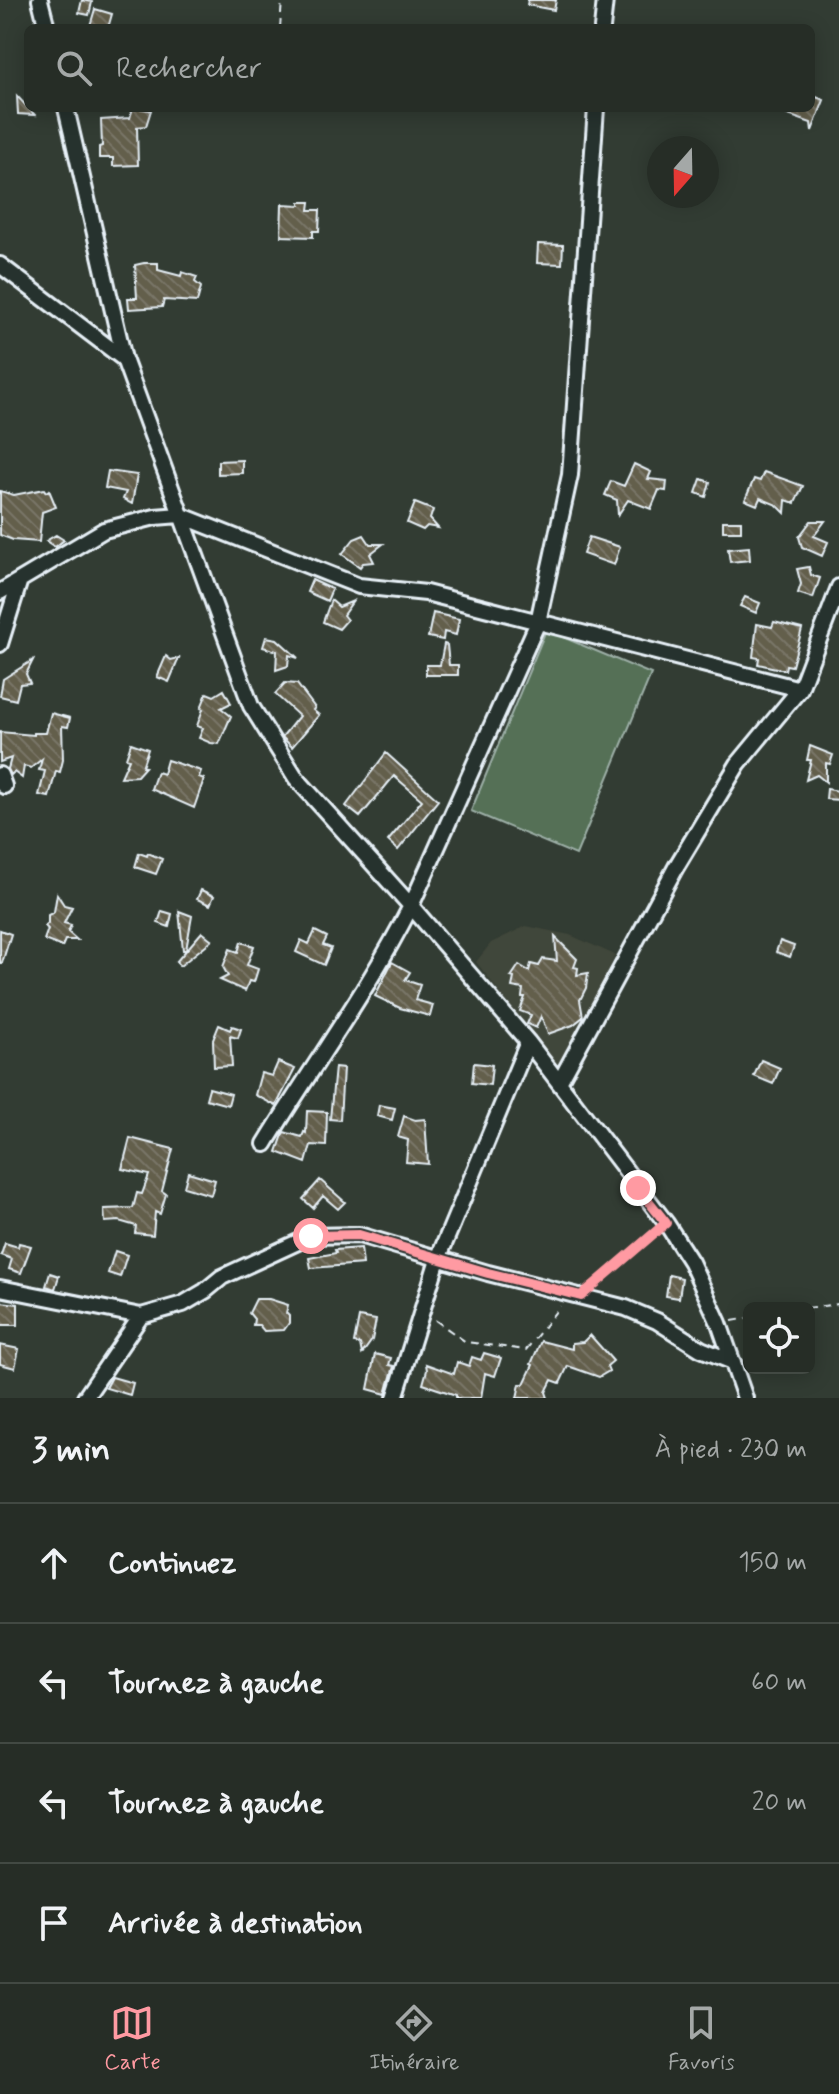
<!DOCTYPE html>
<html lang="fr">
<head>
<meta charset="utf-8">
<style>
  :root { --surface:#262d26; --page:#323932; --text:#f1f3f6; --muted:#a4a8a7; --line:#424943; --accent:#ff9aa2 }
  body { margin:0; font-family:Mynerve,sans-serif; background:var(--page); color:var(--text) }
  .controls { position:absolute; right:24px; bottom:24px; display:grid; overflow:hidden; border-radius:12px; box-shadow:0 4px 20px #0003 }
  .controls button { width:72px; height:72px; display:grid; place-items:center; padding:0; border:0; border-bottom:2px solid var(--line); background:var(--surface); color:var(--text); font:40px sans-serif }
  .compass { position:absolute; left:647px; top:136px; width:72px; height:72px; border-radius:50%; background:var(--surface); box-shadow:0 4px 20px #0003; rotate:200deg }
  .stop { position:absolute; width:24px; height:24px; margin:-18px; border:6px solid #ff9aa2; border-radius:50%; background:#fff }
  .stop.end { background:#ff9aa2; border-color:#fff; box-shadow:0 2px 8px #0008 }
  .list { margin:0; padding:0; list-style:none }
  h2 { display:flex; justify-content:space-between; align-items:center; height:104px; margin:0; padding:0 32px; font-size:34px }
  h2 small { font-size:26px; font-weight:400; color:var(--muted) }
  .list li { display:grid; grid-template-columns:52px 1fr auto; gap:24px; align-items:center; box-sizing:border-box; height:120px; padding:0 32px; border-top:2px solid var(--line) }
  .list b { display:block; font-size:30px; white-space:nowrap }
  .list em { font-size:26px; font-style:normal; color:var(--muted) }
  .icon { flex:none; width:44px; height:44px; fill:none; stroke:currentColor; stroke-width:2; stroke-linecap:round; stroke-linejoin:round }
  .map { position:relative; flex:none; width:839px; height:1398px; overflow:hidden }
  .search { position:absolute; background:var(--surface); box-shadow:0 4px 20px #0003; left:24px; right:24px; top:24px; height:88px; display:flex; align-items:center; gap:20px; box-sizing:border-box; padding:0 28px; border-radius:12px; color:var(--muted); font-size:30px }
  .sheet { height:584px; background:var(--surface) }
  nav { display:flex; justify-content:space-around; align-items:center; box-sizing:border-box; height:112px; border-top:2px solid var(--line); background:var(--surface); font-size:22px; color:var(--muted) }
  nav a { display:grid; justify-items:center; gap:4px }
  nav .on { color:var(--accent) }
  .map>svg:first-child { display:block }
  .built { fill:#41463a }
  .grass { fill:#547057; stroke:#9eb0a8; stroke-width:2 }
  .building { fill:url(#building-back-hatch); stroke:#e8f1f8; stroke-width:2 }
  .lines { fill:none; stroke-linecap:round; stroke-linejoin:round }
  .street-casing { stroke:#e8f1f8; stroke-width:20 }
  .path { stroke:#e8f1f8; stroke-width:2; stroke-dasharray:8 6; stroke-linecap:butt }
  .street { stroke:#26332d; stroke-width:14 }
  .route { stroke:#ff9aa2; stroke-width:10 }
</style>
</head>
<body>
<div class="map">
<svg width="839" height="1398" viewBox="0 0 839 1398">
  <defs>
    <pattern id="building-back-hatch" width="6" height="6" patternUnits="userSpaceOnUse" patternTransform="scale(2)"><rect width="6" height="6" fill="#635e4c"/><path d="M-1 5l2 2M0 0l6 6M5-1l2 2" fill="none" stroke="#797667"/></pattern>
  </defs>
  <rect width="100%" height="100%" fill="#323c33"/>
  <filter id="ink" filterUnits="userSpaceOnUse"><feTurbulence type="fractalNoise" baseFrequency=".0125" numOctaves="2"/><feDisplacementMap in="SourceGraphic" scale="16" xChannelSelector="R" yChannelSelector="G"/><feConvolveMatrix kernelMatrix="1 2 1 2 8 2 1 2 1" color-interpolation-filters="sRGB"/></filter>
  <g filter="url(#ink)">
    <path class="built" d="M526,926l44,9 45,20 -32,74 -23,41 -84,-108 15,-19z"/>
    <path class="grass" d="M546,630l105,44 -75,181 -105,-44z"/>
    <path class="building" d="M82,0l10,2 -3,13 -10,-2z
      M528,0h28l-2,10 -27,-5z
      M95,9l17,5 -4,14 -18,-2z
      M811,95l13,5 -12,31 -1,-8 -37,-13 1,-2h36z
      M17,96l11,12 7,7 -17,-1z
      M133,108l18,2 -5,16 -9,1 1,38 -25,1v-8h-14v-11l3,-1 -1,-26 29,-2z
      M300,202h10l-1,8h11l-1,21h-6v6l-32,-1 1,-32 18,1z
      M538,244l25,1 -1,19 -25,-1z
      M144,263h14v7l23,6 1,-4 15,5 -2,5 6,5 -4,15 -33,-2 -2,7 -33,2 -1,-11h9l-2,-33z
      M242,460v13l-24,1v-13z
      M634,464l17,8 -3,7 19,2 -1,10 -7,-1 -8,19 -23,-9 -10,15 -1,-15 -12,-5 6,-14 13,5z
      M108,471l29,4 -5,29 -9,-5 3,-7 -21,-4z
      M764,472l39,14 -8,17 -9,-3 -1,13 -8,-8 -17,-7 -3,7 -12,-5 9,-21 6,2z
      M701,479l9,3 -4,15 -10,-4z
      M44,489l2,3 3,-2 7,17 -14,5 -3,30 -26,-2 -13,-5v-44l14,4z
      M415,503l18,7 -3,9 8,9 -11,-2 -4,4 -16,-7z
      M723,521h18v10h-18z
      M811,521h14l-11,15 14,6 -6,14 -20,-9 -3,-10z
      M56,535l8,5 -9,7 -9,-6z
      M364,535l6,9h13l-13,10 4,8 -11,1 -3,4 -18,-13 12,-15z
      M589,537l31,10 -6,18 -31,-11z
      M749,547l1,13 -20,2 -2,-13z
      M809,567l2,8 9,3 -7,20 -15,-5 3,-9 -4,-15z
      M312,580l20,9 -5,12 -20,-9z
      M745,597l15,6 -4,10 -16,-7z
      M331,600l8,7 14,-6 -10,14 4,5 -8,9 -16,-7z
      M433,613l26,6 -3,16 -12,-3 -1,8 -15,-3z
      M774,622l28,7 -10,37 -6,-1 -1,5 -27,-6 1,-6 -6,-1 4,-33 15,3z
      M266,637l11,2 21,19 -9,-3 -1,11 -12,4 1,-19 -14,-4z
      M444,644l3,1 2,20h9v10h-32v-10h14z
      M166,656l5,4 8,-2 -10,24 -12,-5z
      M33,660l-7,14 4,9 -10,1 -4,16 -16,-4 3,-17z
      M285,683l12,1 18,24 -2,2 6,5 -27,32 -10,-10 17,-21 -24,-22z
      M224,690l7,13 -10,5 10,8 -12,28 -8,-1 -12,-5 4,-10 -6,-2 6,-17 -2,-1 6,-15 7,3z
      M51,713l19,5 -2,9 -6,-1 1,34 -3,12 -4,-1 -7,26 -10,-2 6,-24 -6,-1 3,-11 -11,9 -7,-2 -2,12 -8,-6 -3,3 -3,-6 3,-11 -11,4v-30l34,3v-2h12z
      M131,743l17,6 -6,18h3l-8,9 -16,1 8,-18 -3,-1z
      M810,746l23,9 -3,9 -4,-1v19l-9,-7 -11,5 5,-20h-4z
      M386,753l52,47 -40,50 -10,-9 34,-41 -28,-24 -34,41 -14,-11z
      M167,760l34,11 -2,6 5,2 -10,29 -43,-19 6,-17 6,2z
      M827,789l12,2v9l-13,-1z
      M139,853l8,3 1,-3 14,6 -6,15 -21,-7z
      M201,890l13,6 -4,9 -13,-6z
      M57,894l7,11 8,2 -8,16 7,2 -3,7 9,8h-12l-3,7 -18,-7 4,-11 -3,-3 3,-3v-8l6,-3z
      M162,911l10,3 -3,13 -11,-4z
      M179,911l13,5 -6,34h-3z
      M0,930l11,4 -9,29h-2z
      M315,931l12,6 -4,8 8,3 -7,17 -28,-13 5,-12 8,4z
      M202,932l10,8 -32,26 -4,-4z
      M555,937l22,22 -3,8 4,1 -1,7 11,-2 -2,15 -6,12 3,17 -10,8 -25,9 -7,-18 -5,12 -9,-4 4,-9 -11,-4 5,-14h-3l1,-8 -11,-2 2,-9 -3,-1 8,-12 10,6 2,-7 8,2 4,-7 14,2z
      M780,941l14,5 -4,11 -14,-5z
      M241,942l13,4 -7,19 11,4 -4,13 -5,-1 -4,10 -25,-11 8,-4 -5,-9 7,-18 8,3z
      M392,962l18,10 -5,8 15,5 -5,15 18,5 -3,11 -30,-8 -25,-12z
      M219,1025l11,5 2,-4 9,3 -3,9 -8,-2 2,30 -18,1 -1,-27z
      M761,1060l19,8 -7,16 -19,-8z
      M278,1062l17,7 -19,37 -21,-11 6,-22 11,3z
      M474,1063l18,2 -2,20 -18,-2z
      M335,1067l8,1 -3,52 -10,-1z
      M209,1088l22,6 -3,11 -22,-6z
      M379,1105l16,3 -3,12 -15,-4z
      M307,1111l20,1 -1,34 -15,-1 -5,18 -29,-11 7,-20 18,5 2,-5 2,1z
      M404,1116l11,4 10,-1 3,45 -22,-2 2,-22 -10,-3z
      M130,1138l43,11 -11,42 4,3 -6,20 -5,-2 -2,23 -18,-2 1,-7 -17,-5 -14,1 -1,-13 29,-1 4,-15 5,1 7,-19 -27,-6z
      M188,1172l27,8 -4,15 -27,-8z
      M320,1180l25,22 -7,7 -15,-13 -10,12 -10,-9z
      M5,1243l13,4 1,-4 12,3 -10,27 -12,-4 3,-10 -11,-4z
      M361,1248l2,16 -52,4 -2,-10 27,-5 -1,-3z
      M115,1251l12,4 -7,22 -12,-4z
      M50,1273l9,3 -4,13 -9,-3z
      M669,1275l13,3 -3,20 -13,-2z
      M256,1299h13l19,6 -2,8 3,3v7l-5,7 -20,1 -5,-6h-6l1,-6 -5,-6z
      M0,1302l18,2v21h-18z
      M359,1317l17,3 -4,20 -10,14 -2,-10 -6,-1z
      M590,1335l23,26 -6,5 2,5 -10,6 -31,-11 -8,17 -8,-3 -6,12 2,6h-31l3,-14h4l9,-19 -2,-1 10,-23 31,8v-6l11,-1z
      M0,1345l19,4 -4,19 -15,-4z
      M484,1353l17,5 -6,18 -10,-3 -4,25h-25v-3l-33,-11 4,-14 -1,-6 28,10 3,-12 12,4 3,-9 9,3z
      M375,1354l16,4 -2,7 5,1 -8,28 -18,-5z
      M112,1377l21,6 -3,12 -24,-7z"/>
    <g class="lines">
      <g class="street-casing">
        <path id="street" d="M40,0l7,28
          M602,28l3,-28
          M66,108l58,251 127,347 45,72 115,128 117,136 138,181 25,39 28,61 26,75
          M0,265l124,94
          M0,592l104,-62 51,-13 25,-2 179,71 67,7 374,96
          M0,644l19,-61
          M0,775l4,11
          M560,1081l116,-214 62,-103 62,-75 39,-102
          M265,1144c48,-79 104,-155 146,-238l127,-284 32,-147 26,-367
          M0,1288l141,28 42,-12 22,-13 17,-14 89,-41 48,-1 129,38 138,35 31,13 44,28 32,13
          M85,1398l56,-82
          M395,1398l43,-139 90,-217"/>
      </g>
      <path class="path" d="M280,28l2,-28
        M594,1284l62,-52
        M807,1308l32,-4
        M435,1320l31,22 60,8 34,-44
        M732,1321l17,-3"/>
      <use href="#street" class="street"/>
    </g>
  </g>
  <g class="lines" filter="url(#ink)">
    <path class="route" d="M311,1236l48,-1 129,38 93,23 85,-73 -28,-35"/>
  </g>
</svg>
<div class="controls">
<button><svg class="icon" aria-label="locate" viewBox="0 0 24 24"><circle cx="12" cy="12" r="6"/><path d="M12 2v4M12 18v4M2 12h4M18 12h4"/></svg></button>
</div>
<svg class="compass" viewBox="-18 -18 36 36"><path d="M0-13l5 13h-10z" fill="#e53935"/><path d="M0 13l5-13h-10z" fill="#a4a8a7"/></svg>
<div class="stop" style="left:311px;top:1236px"></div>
<div class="stop end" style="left:638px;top:1188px"></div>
<div class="search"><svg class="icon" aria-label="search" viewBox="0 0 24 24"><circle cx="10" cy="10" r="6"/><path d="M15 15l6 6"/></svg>Rechercher</div>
</div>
<section class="sheet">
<h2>3 min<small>À pied · 230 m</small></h2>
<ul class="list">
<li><svg class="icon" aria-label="ahead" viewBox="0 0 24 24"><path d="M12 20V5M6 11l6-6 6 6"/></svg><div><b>Continuez</b></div><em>150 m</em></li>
<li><svg class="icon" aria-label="left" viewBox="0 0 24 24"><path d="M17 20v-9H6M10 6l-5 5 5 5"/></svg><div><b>Tournez à gauche</b></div><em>60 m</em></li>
<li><svg class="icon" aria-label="left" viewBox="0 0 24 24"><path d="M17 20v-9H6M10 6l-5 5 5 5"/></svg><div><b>Tournez à gauche</b></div><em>20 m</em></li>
<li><svg class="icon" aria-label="arrive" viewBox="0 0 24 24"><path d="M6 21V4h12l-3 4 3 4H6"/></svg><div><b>Arrivée à destination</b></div></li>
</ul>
</section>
<nav>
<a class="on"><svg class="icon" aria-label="map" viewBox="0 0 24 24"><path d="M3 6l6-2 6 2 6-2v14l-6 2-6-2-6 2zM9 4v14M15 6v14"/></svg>Carte</a>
<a><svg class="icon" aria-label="directions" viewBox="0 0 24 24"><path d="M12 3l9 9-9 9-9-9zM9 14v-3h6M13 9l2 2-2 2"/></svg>Itinéraire</a>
<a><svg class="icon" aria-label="saved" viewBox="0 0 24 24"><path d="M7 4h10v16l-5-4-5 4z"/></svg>Favoris</a>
</nav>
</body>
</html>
